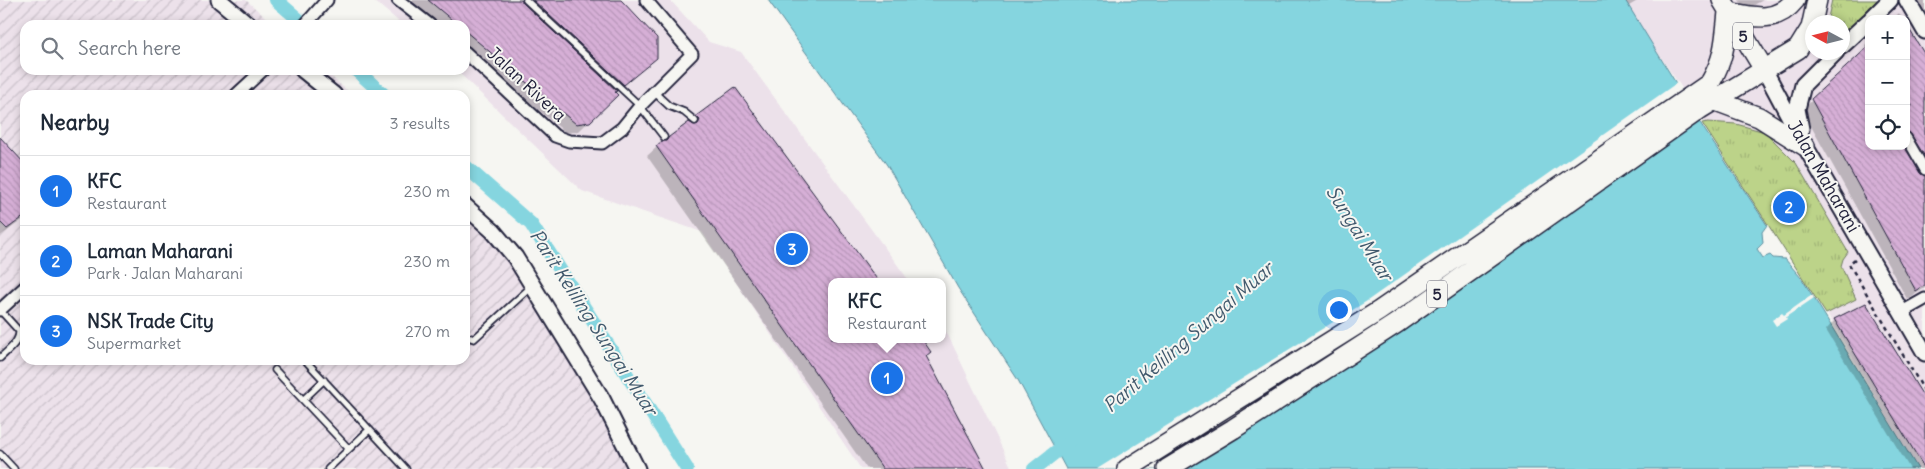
<!DOCTYPE html>
<html lang="en">
<head>
<meta charset="utf-8">
<style>
  :root { --surface:#fff; --page:#f6f6f7; --text:#1f2937; --muted:#747a83; --line:#e0e1e3; --accent:#1a73e8 }
  body { margin:0; font-family:Delius,sans-serif; background:var(--page); color:var(--text) }
  .controls { position:absolute; right:15px; top:15px; display:grid; overflow:hidden; border-radius:10px; box-shadow:0 2px 8px #0003 }
  .controls button { width:45px; height:45px; display:grid; place-items:center; padding:0; border:0; border-bottom:1px solid var(--line); background:var(--surface); color:var(--text); font:25px sans-serif }
  .compass { position:absolute; left:1805px; top:15px; width:45px; height:45px; border-radius:50%; background:var(--surface); box-shadow:0 2px 8px #0003; rotate:277deg }
  .you { position:absolute; left:1338px; top:309px; width:18px; height:18px; margin:-12px; border:4px solid #fff; border-radius:50%; background:#1a73e8; box-shadow:0 0 0 8px #1a73e833 }
  .badge { display:grid; place-items:center; width:32px; height:32px; border-radius:50%; background:var(--accent); color:#fff; font-size:16px; font-weight:700 }
  .pin { position:absolute; translate:-50% -50%; border:2px solid #fff; box-shadow:0 1px 5px #0006 }
  .popup { position:absolute; left:828px; top:278px; width:118px; height:65px; box-sizing:border-box; display:grid; place-content:center; border-radius:10px; background:var(--surface); filter:drop-shadow(0 1px 4px #0005); font-size:16px; white-space:nowrap; color:var(--muted) }
  .popup b { font-size:19px; color:var(--text) }
  .popup::after { content:''; position:absolute; left:50%; top:100%; margin-left:-10px; border:10px solid transparent; border-top-color:var(--surface) }
  .list { margin:0; padding:0; list-style:none }
  h2 { display:flex; justify-content:space-between; align-items:center; height:65px; margin:0; padding:0 20px; font-size:21px }
  h2 small { font-size:16px; font-weight:400; color:var(--muted) }
  .list li { display:grid; grid-template-columns:32px 1fr auto; gap:15px; align-items:center; box-sizing:border-box; height:70px; padding:0 20px; border-top:1px solid var(--line) }
  .list b { display:block; font-size:19px; white-space:nowrap }
  .list p { margin:0; font-size:16px; white-space:nowrap; color:var(--muted) }
  .list em { font-size:16px; font-style:normal; color:var(--muted) }
  .icon { flex:none; width:28px; height:28px; fill:none; stroke:currentColor; stroke-width:2; stroke-linecap:round; stroke-linejoin:round }
  .map { position:relative; flex:none; width:1925px; height:469px; overflow:hidden }
  .search { position:absolute; background:var(--surface); box-shadow:0 2px 8px #0003; left:20px; top:20px; width:450px; height:55px; display:flex; align-items:center; gap:12px; box-sizing:border-box; padding:0 18px; border-radius:15px; color:var(--muted); font-size:19px }
  .panel { position:absolute; background:var(--surface); box-shadow:0 2px 8px #0003; left:20px; top:90px; width:450px; height:275px; border-radius:15px }
  .map>svg:first-child { display:block }
  .built { fill:#ece1ea; fill-rule:evenodd }
  .industrial { fill:url(#industrial-furrows) }
  .park { fill:url(#park-tufts); stroke:#6f7a62 }
  .water { fill:#85d5df; stroke:#5d8d9d }
  .pier { fill:#f6f6f2 }
  .shadow { fill:#0003 }
  .lines { fill:none; stroke-linecap:round; stroke-linejoin:round }
  .canal { stroke:#85d5df; stroke-width:14 }
  .building { fill:url(#building-back-hatch); stroke:#22223b }
  .service-casing { stroke:#22223b; stroke-width:9 }
  .pedestrian-casing { stroke:#22223b; stroke-width:12 }
  .minor-casing { stroke:#22223b; stroke-width:15 }
  .tertiary-casing { stroke:#22223b; stroke-width:19 }
  .primary-casing { stroke:#22223b; stroke-width:22 }
  .path { stroke:#22223b; stroke-width:2.5; stroke-dasharray:4 4; stroke-linecap:butt }
  .service { stroke:#f6f6f2; stroke-width:5.5 }
  .pedestrian { stroke:#f6f6f2; stroke-width:9 }
  .minor { stroke:#f6f6f2; stroke-width:11 }
  .tertiary { stroke:#f6f6f2; stroke-width:15 }
  .primary { stroke:#f6f6f2; stroke-width:19 }
  .labels { text-anchor:middle; dominant-baseline:central; stroke-width:4; stroke-linejoin:round; paint-order:stroke }
  .shield { fill:#f6f6f2; stroke:#626272; stroke-width:1 }
  .shield-label { font-size:16px; font-weight:bold; fill:#22223b }
  .street-label { font-size:18px; fill:#22223b; stroke:#f6f6f2 }
  .water-label { font-size:19px; font-style:italic; fill:#40586c; stroke:#f6f6f2 }
</style>
</head>
<body>
<div class="map">
<svg width="1925" height="469" viewBox="0 0 1925 469">
  <defs>
    <pattern id="industrial-furrows" width="10" height="10" patternUnits="userSpaceOnUse" patternTransform="scale(1.25)"><rect width="10" height="10" fill="#ece1ea"/><path d="M-1 1l2-2M0 10L10 0M9 11l2-2" fill="none" stroke="#cac1ca"/></pattern>
    <pattern id="park-tufts" width="24" height="20" patternUnits="userSpaceOnUse" patternTransform="scale(1.25)"><rect width="24" height="20" fill="#bcd389"/><path d="M3 7l-1-3M5 7V3M7 7l1-3M15 17l-1-3M17 17v-4M19 17l1-3" fill="none" stroke="#a1b577"/></pattern>
    <pattern id="building-back-hatch" width="6" height="6" patternUnits="userSpaceOnUse" patternTransform="scale(1.25)"><rect width="6" height="6" fill="#d6afd6"/><path d="M-1 5l2 2M0 0l6 6M5-1l2 2" fill="none" stroke="#b796b9"/></pattern>
  </defs>
  <rect width="100%" height="100%" fill="#f6f6f2"/>
  <filter id="ink" filterUnits="userSpaceOnUse"><feTurbulence type="fractalNoise" baseFrequency=".02" numOctaves="2"/><feDisplacementMap in="SourceGraphic" scale="10" xChannelSelector="R" yChannelSelector="G"/><feConvolveMatrix kernelMatrix="1 2 1 2 8 2 1 2 1" color-interpolation-filters="sRGB"/></filter>
  <g filter="url(#ink)">
    <path class="built" d="M373,0h297l39,42 32,10 169,230h-78v57h110v-13l5,7 65,136h-151l-159,-237 -120,-41 -126,-121h9v-45h-62z
      M1622,0h303v469h-7l-138,-236zM1869,19h37v127h-37zM1812,22h30v30h-30z"/>
    <path class="industrial" d="M0,0h246l28,25h-249v45h299l28,25h-327v265h440v-163l48,43 131,229h-644z"/>
    <path class="park" d="M1832,0h45l-34,35 -1,-13h-15z
      M1708,122l28,2 29,8 31,31 52,89 -5,7 -2,7 15,33 -30,15 -124,-191z"/>
    <path class="water" d="M768,0h857l79,129 63,96 -5,7 1,11 -6,6 6,9 7,-3 3,3 12,1 17,20 25,40 91,150h-852l-48,-89 -60,-92 -71,-123z"/>
    <path class="pier" d="M1678,82l23,38 -297,202 -227,147h-80l270,-168z
      M1812,295l2,3 -28,19 1,2 -11,7 -4,-6 10,-7 2,2z"/>
    <path class="shadow" d="M407,0h213l36,57 -42,36 2,2 -37,36 -13,2 -101,-85v-23h-28z
      M1625,0h14l-10,6z
      M1739,0h24l-18,10z
      M1918,0h7v17l-8,-14z
      M1899,13l3,6h-9z
      M1906,26l19,32v230l-18,11 -105,-189 65,-61 -2,-4 4,-4v105h37z
      M735,89l97,193v57l152,130h-117l-220,-313 10,-9 33,-23z
      M0,139l25,27v52l-25,18z
      M1835,320l90,82v67h-15l-84,-139z"/>
    <g class="lines">
      <path class="canal" d="M276,0l29,25
        M356,70l28,25
        M465,166l66,58 156,245
        M1034,469l37,-29"/>
    </g>
    <path class="building" d="M428,0h93l2,3 94,88 -2,1 3,3 -28,27 -14,2 -111,-93v-6h-7z
      M533,0h88l36,38v20l-33,27z
      M1906,24l19,31v102l-14,-23 -5,-3v-21l6,-4 -6,-12z
      M1869,46v100h35l16,27 5,3v109l-9,6 -105,-192z
      M735,87l144,195h-47v57h90l9,13 -5,4 60,113h-103l-227,-323 6,-5h4l3,-4 20,-15 5,3 4,-1 2,-4 -4,-4z
      M0,137l25,27v52l-18,13 -7,-7z
      M1866,303l59,96v70l-91,-150z"/>
    <g class="lines">
      <g class="service-casing">
        <path id="service" d="M526,0l114,106 24,31
          M654,92l15,14 15,6 11,9
          M0,310l19,21c1,11 -12,20 -19,27
          M465,336l9,3 58,-53
          M305,360l101,109
          M275,370l74,79
          M303,400l21,-20
          M0,454l14,15
          M328,469l41,-39"/>
      </g>
      <g class="pedestrian-casing">
        <path id="pedestrian" d="M1906,137l19,33"/>
      </g>
      <g class="minor-casing">
        <path id="minor" d="M398,0l32,25
          M305,25l22,-25
          M465,52l90,84 14,5 33,2 20,-15 18,-22 52,-52 -46,-54
          M236,95l27,-25
          M0,310l25,-23
          M1902,312l23,-13"/>
      </g>
      <g class="tertiary-casing">
        <path id="tertiary" d="M219,0l30,25
          M1907,0l18,31
          M1871,19l19,-19
          M1842,46l27,-25
          M303,70l31,25
          M1765,71l40,75 120,207
          M1801,129l-4,-20 6,-24 33,-33
          M465,206l28,25 22,26 87,142 35,70"/>
      </g>
      <g class="primary-casing">
        <path id="primary" d="M1722,0l43,71
          M1716,101l43,16 46,29
          M1127,469l252,-158 331,-228c15,-26 15,-42 18,-71 25,5 48,12 67,-12
          M1167,469l66,-40 164,-106 303,-214 98,-60 13,-21 6,-28"/>
      </g>
      <path class="path" d="M1855,259l-6,5 76,128"/>
      <use href="#service" class="service"/>
      <use href="#pedestrian" class="pedestrian"/>
      <use href="#minor" class="minor"/>
      <use href="#tertiary" class="tertiary"/>
      <use href="#primary" class="primary"/>
    </g>
  </g>
  <g class="labels">
    <g class="shield">
      <rect x="1733" y="22.5" width="20" height="27" rx="4"/>
      <rect x="1427" y="280.5" width="20" height="27" rx="4"/>
    </g>
    <g class="shield-label">
      <text x="1743" y="36">5</text>
      <text x="1437" y="294">5</text>
    </g>
    <g class="street-label">
      <text transform="translate(527 84) rotate(43)">Jalan Rivera</text>
      <text transform="translate(1824 176) rotate(60)">Jalan Maharani</text>
    </g>
    <g class="water-label">
      <text transform="translate(1360 233) rotate(58)">Sungai Muar</text>
      <text transform="translate(594 322) rotate(57)">Parit Keliling Sungai Muar</text>
      <text transform="translate(1188 337) rotate(-41)">Parit Keliling Sungai Muar</text>
    </g>
  </g>
</svg>
<div class="controls">
<button>+</button>
<button>−</button>
<button><svg class="icon" aria-label="locate" viewBox="0 0 24 24"><circle cx="12" cy="12" r="6"/><path d="M12 2v4M12 18v4M2 12h4M18 12h4"/></svg></button>
</div>
<svg class="compass" viewBox="-18 -18 36 36"><path d="M0-13l5 13h-10z" fill="#e53935"/><path d="M0 13l5-13h-10z" fill="#747a83"/></svg>
<div class="you"></div>
<div class="pin badge" style="left:887px;top:378px">1</div>
<div class="popup"><b>KFC</b>Restaurant</div>
<div class="pin badge" style="left:1789px;top:207px">2</div>
<div class="pin badge" style="left:792px;top:249px">3</div>
<div class="search"><svg class="icon" aria-label="search" viewBox="0 0 24 24"><circle cx="10" cy="10" r="6"/><path d="M15 15l6 6"/></svg>Search here</div>
<section class="panel">
<h2>Nearby<small>3 results</small></h2>
<ul class="list">
<li><span class="badge">1</span><div><b>KFC</b><p>Restaurant</p></div><em>230 m</em></li>
<li><span class="badge">2</span><div><b>Laman Maharani</b><p>Park · Jalan Maharani</p></div><em>230 m</em></li>
<li><span class="badge">3</span><div><b>NSK Trade City</b><p>Supermarket</p></div><em>270 m</em></li>
</ul>
</section>
</div>
</body>
</html>
